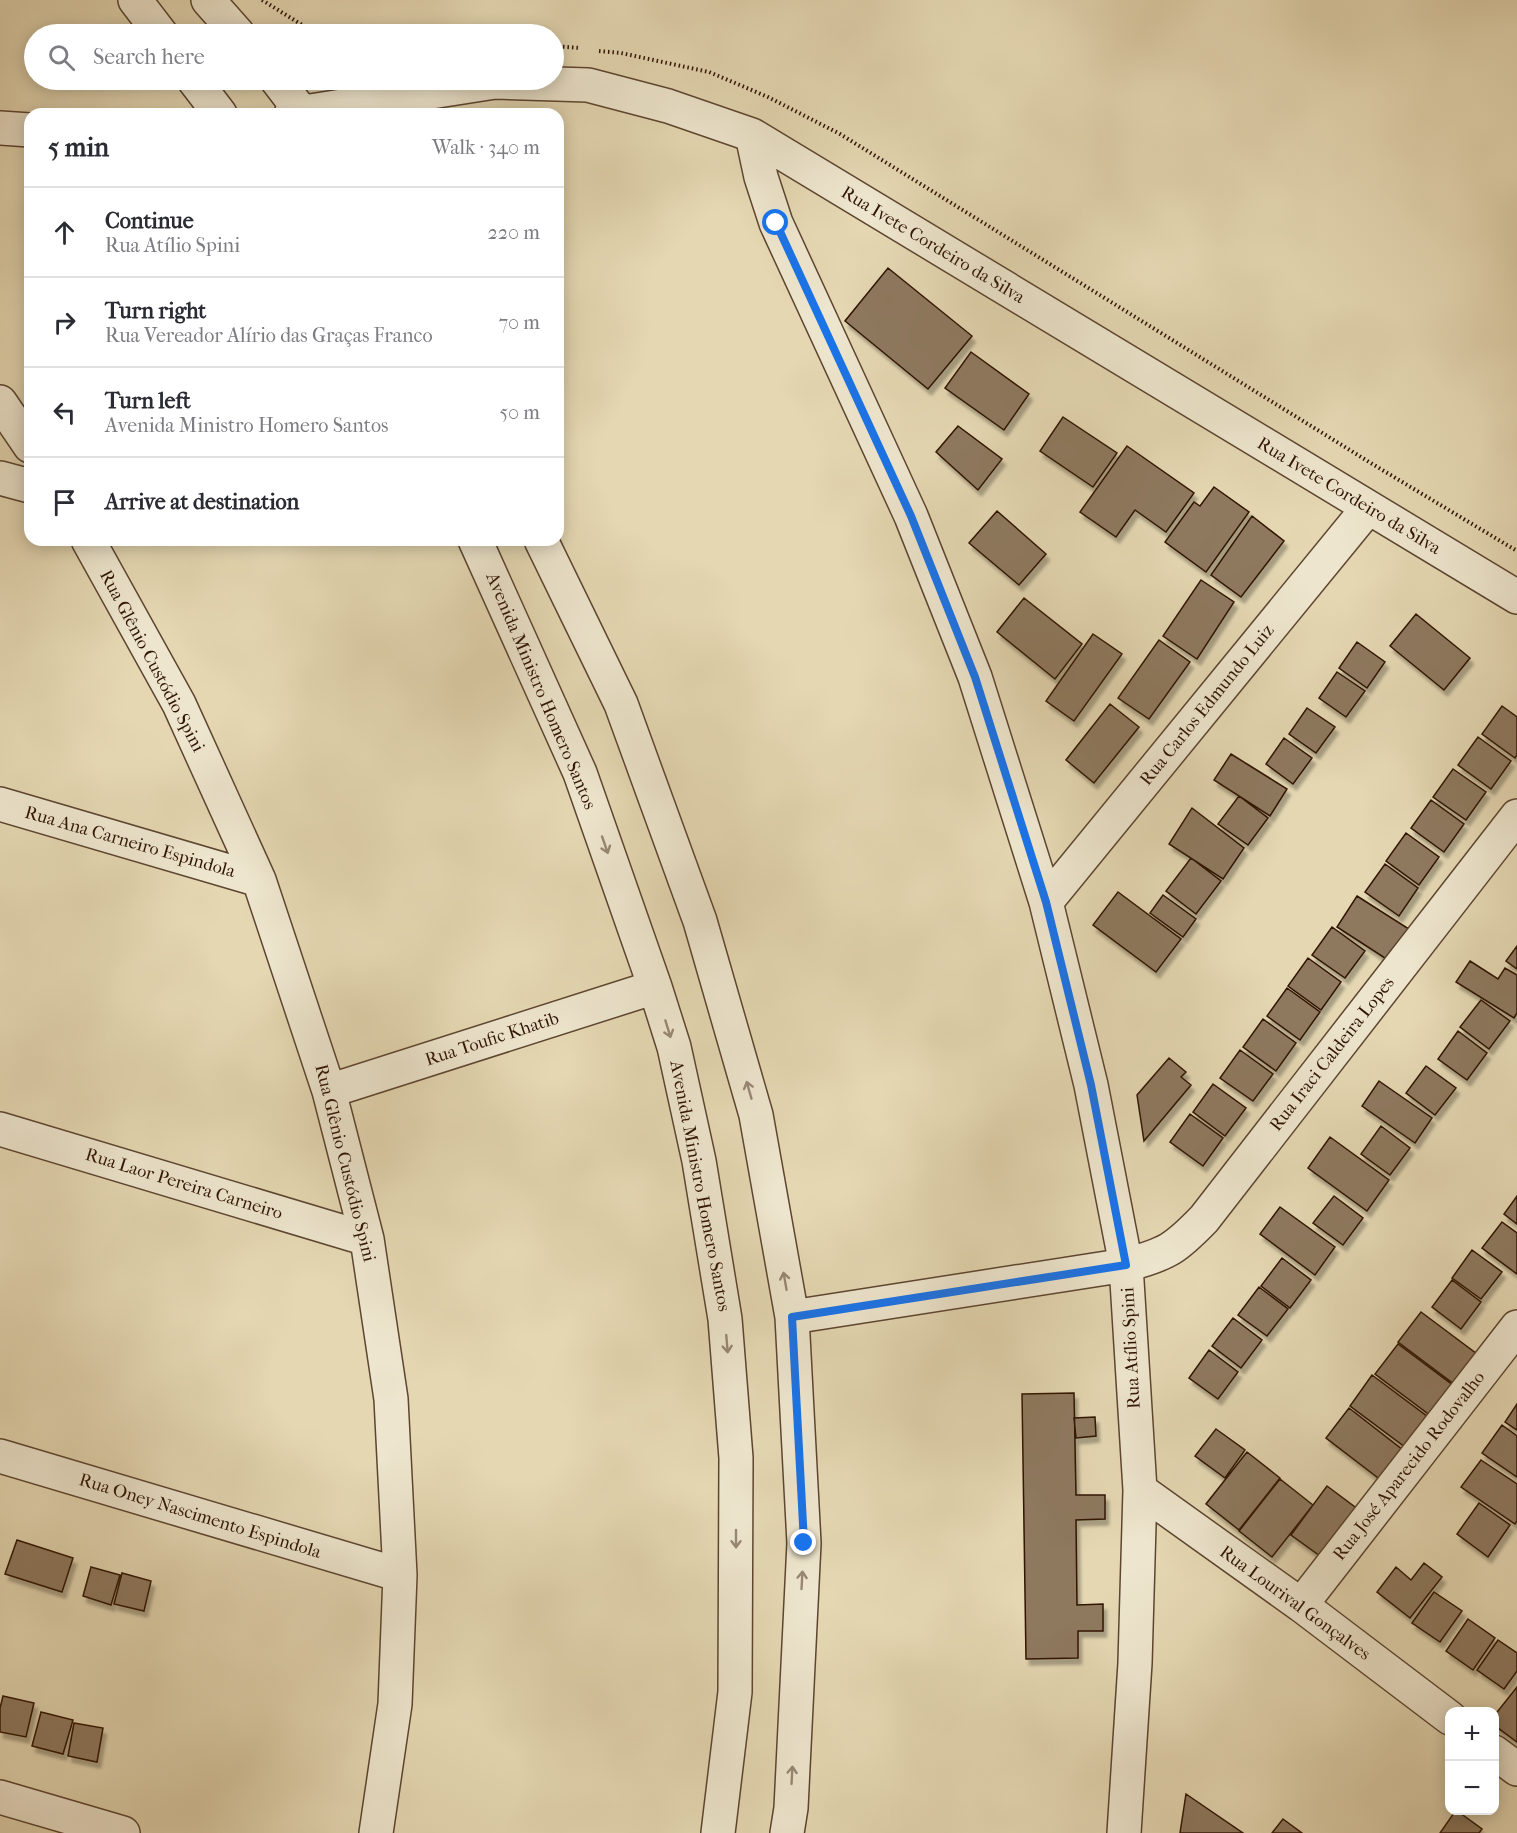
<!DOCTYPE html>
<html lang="en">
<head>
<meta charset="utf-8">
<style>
  :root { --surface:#fff; --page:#f2f2f3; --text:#2b2b33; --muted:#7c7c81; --line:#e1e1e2 }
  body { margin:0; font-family:"IM FELL French Canon",serif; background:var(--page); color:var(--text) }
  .controls { position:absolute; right:18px; bottom:18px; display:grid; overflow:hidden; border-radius:12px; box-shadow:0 3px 15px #0003 }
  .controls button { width:54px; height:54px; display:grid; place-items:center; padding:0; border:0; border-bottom:2px solid var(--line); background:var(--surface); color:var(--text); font:30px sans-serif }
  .stop { position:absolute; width:18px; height:18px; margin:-14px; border:4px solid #1a73e8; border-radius:50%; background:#fff }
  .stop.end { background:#1a73e8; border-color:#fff; box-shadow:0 2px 6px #0008 }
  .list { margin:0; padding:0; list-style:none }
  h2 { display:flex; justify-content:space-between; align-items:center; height:78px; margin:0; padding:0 24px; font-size:26px }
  h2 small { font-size:20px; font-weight:400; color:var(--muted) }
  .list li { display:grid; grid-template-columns:39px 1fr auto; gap:18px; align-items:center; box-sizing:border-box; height:90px; padding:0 24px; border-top:2px solid var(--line) }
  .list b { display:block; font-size:22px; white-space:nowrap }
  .list p { margin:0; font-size:20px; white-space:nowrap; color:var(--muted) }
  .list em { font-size:20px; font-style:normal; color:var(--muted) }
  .icon { flex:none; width:33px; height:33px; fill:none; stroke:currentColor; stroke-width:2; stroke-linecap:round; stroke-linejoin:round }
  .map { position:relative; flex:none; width:1517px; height:1833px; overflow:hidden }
  .search { position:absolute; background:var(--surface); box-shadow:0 3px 15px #0003; left:24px; top:24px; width:540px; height:66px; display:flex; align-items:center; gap:15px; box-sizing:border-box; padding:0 21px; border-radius:33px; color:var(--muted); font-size:22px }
  .panel { position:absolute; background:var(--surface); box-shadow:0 3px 15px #0003; left:24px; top:108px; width:540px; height:438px; border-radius:18px }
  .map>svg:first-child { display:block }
  .building { fill:#8e795e; stroke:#301404; stroke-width:1.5; filter:url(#shadow) }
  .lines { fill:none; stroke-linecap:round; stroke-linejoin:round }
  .minor-casing { stroke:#5d4530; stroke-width:36 }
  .path { stroke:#301404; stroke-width:4; stroke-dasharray:1.5 3; stroke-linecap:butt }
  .minor { stroke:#ede5cd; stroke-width:33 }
  .oneway { stroke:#988773 }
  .route { stroke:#1a73e8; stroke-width:8 }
  .labels { text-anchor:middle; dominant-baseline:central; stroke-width:6; stroke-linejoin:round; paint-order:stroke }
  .street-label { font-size:18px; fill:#301404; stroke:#ede5cd }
</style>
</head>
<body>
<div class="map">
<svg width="1517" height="1833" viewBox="0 0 1517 1833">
  <defs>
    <filter id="shadow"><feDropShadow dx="3.5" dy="6" stdDeviation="1.5" flood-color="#0004"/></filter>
  </defs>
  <rect width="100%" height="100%" fill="#e4d7b2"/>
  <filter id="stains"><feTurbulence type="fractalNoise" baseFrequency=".00333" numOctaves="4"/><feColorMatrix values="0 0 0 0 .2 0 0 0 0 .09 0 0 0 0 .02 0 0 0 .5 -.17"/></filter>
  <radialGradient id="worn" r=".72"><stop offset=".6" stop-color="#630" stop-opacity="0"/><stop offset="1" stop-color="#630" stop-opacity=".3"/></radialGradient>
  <path class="building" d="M888,268l84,68 -44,53 -83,-68z
    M971,352l58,42 -25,36 -59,-42z
    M1063,417l54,36 -24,34 -53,-36z
    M958,426l44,33 -24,31 -42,-38z
    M1127,446l67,47 -28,39 -31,-22 -19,27 -36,-25z
    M1214,487l35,25 -43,60 -41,-30 29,-40 6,4z
    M997,511l49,43 -27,31 -50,-42z
    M1252,516l32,25 -43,56 -30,-22z
    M1201,580l33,22 -37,57 -34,-23z
    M1024,598l58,46 -27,35 -58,-47z
    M1416,614l54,44 -26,32 -54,-44z
    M1093,634l29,20 -48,67 -28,-20z
    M1159,640l31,22 -41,57 -31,-21z
    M1357,642l28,20 -18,26 -28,-20z
    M1337,672l28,19 -19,26 -27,-19z
    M1110,704l29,23 -45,56 -28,-23z
    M1502,706l15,11v38l-2,3 -33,-24z
    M1307,708l28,19 -19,26 -27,-19z
    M1478,737l33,24 -20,28 -33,-24z
    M1284,738l28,20 -19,26 -27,-20z
    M1231,754l56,35 -17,27 -56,-36z
    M1453,769l33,23 -20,28 -33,-23z
    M1239,796l29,22 -20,27 -30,-21z
    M1431,800l33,24 -20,28 -33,-24z
    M1192,808l52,40 -21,31 -54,-35z
    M1406,833l33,24 -20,28 -33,-24z
    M1191,858l30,23 -25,33 -30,-23z
    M1385,864l33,24 -19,28 -34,-24z
    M1118,892l63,47 -25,33 -63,-47z
    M1163,895l33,24 -13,18 -33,-24z
    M1357,896l55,35 -21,31 -54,-35z
    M1332,927l33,24 -20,27 -33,-23z
    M1517,946v23l-11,-8z
    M1308,958l33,24 -20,28 -33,-24z
    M1470,961l28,18 7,-11 12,7v38l-3,5 -58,-36z
    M1287,988l33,24 -20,28 -33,-24z
    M1481,1000l29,21 -21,28 -29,-22z
    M1263,1019l33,24 -20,28 -33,-24z
    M1458,1031l29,22 -20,27 -29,-21z
    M1240,1050l33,24 -20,27 -33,-23z
    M1169,1058l17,14 -5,5 10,8 -47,56 -7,-46z
    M1426,1066l30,22 -21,27 -29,-22z
    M1379,1081l53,37 -17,25 -53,-37z
    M1213,1084l33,24 -21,28 -32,-24z
    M1190,1114l33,24 -20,28 -33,-24z
    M1381,1126l29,22 -20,27 -29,-21z
    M1330,1137l59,43 -22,31 -59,-43z
    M1334,1196l29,22 -20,27 -30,-22z
    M1517,1196v28l-13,-10z
    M1280,1207l55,40 -20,28 -55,-41z
    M1502,1222l15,11v41l-35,-26z
    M1472,1250l30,22 -21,27 -29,-21z
    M1282,1258l29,22 -21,28 -29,-22z
    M1452,1280l29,22 -20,27 -29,-22z
    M1259,1287l29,22 -21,27 -29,-21z
    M1421,1312l60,45 -23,30 -60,-45z
    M1233,1318l29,22 -21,28 -29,-22z
    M1398,1344l60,45 -23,30 -60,-45z
    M1209,1350l29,22 -20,27 -29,-21z
    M1372,1375l60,45 -23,30 -59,-44z
    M1074,1393l2,102h29v24l-29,1 1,85 26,-1v27h-25v27l-52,1 -4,-265z
    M1517,1404v26l-12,-8z
    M1349,1408l59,46 -22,30 -60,-46z
    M1095,1417l1,19 -20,2 -2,-20z
    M1502,1425l15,11v41l-35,-24z
    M1216,1429l29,21 -20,28 -30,-22z
    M1247,1452l33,26 -41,52 -33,-26z
    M1481,1460l36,24v37l-2,3 -54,-37z
    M1280,1479l33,26 -41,52 -33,-26z
    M1327,1486l36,27 -36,48 -36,-26z
    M1479,1503l31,22 -22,32 -31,-23z
    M17,1540l56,18 -11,34 -57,-18z
    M1424,1563l18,14 -32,41 -33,-26 19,-25 15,13z
    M91,1567l29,8 -9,30 -28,-9z
    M122,1573l29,8 -7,30 -30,-7z
    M1434,1592l28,19 -22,31 -28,-19z
    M1468,1619l27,19 -22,32 -27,-19z
    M1498,1640l19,13v18l-13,18 -27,-19z
    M1517,1687v55l-23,-17v-9z
    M3,1696l31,7 -8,34 -26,-5v-24z
    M41,1712l32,8 -10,34 -31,-8z
    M74,1723l29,5 -6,34 -29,-6z
    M1186,1794l57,39h-63z
    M1456,1810l26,19 -3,4h-39z
    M1283,1819l19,14h-30z"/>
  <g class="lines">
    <g class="minor-casing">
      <path id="minor" d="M135,0l26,34
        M208,0l30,34
        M194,80l26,34
        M277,80l26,34
        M291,114l204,-32 93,3 80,21 84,29 765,462
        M0,128l30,2
        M752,135l9,42 15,46 135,293 64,161 71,225 45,183 35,180 14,225 -5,173 -11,170
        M0,402l30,44
        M0,478l30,8
        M88,540l91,164 80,176 70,211 38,148 24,160 9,176 -5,129 -19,129
        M475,540l105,233 75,214 19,60 25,114 26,158 11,139 -1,234 -17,141
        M541,540l80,164 79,217 56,194 36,202 12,226 -13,265 -4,25
        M0,804l259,76
        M1046,902l322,-394
        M329,1091l326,-104
        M0,1129l367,110
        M792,1317l334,-52c41,-11 49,-16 78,-46l313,-403
        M0,1456l400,119
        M1140,1490l161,115 149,113
        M1301,1605l216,-278
        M1494,1752l23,17
        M0,1797l123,36"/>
    </g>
    <path class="path" d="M262,0l45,28 25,6
      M554,46l26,2
      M599,51l22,2 88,19 59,25 72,37 534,331 143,86"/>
    <use href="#minor" class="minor"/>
  </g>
  <defs><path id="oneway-shaft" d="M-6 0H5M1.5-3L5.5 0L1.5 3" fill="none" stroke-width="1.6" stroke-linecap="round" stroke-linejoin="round" transform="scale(1.5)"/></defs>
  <g class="oneway">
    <use href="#oneway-shaft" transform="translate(605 845) rotate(71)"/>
    <use href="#oneway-shaft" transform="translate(668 1029) rotate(73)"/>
    <use href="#oneway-shaft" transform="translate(749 1090) rotate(-106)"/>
    <use href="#oneway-shaft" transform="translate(785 1281) rotate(-100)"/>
    <use href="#oneway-shaft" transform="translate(727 1344) rotate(85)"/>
    <use href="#oneway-shaft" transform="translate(736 1539) rotate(90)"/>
    <use href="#oneway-shaft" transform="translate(802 1580) rotate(-87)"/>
    <use href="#oneway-shaft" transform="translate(792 1775) rotate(-87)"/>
  </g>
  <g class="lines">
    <path class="route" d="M776,223l135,293 64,161 71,225 45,183 35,180 -334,52 12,226"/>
  </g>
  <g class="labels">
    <g class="street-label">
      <text transform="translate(933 245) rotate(31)">Rua Ivete Cordeiro da Silva</text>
      <text transform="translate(1349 496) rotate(31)">Rua Ivete Cordeiro da Silva</text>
      <text transform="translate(152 661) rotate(62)">Rua Glênio Custódio Spini</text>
      <text transform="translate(541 691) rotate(67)">Avenida Ministro Homero Santos</text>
      <text transform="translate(1207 705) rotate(-51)">Rua Carlos Edmundo Luiz</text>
      <text transform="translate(130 842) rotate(16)">Rua Ana Carneiro Espindola</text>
      <text transform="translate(492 1039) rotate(-18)">Rua Toufic Khatib</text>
      <text transform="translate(1332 1054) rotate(-52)">Rua Iraci Caldeira Lopes</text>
      <text transform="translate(345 1163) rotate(76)">Rua Glênio Custódio Spini</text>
      <text transform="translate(184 1184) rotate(17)">Rua Laor Pereira Carneiro</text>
      <text transform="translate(700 1186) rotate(79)">Avenida Ministro Homero Santos</text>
      <text transform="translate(1131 1348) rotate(-93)">Rua Atílio Spini</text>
      <text transform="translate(1409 1466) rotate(-52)">Rua José Aparecido Rodovalho</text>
      <text transform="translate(200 1516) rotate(17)">Rua Oney Nascimento Espindola</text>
      <text transform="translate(1295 1603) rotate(36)">Rua Lourival Gonçalves</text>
    </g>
  </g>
  <rect width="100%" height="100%" filter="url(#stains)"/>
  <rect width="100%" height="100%" fill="url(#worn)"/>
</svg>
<div class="controls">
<button>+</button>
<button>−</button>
</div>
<div class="stop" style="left:776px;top:223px"></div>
<div class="stop end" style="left:804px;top:1543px"></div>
<div class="search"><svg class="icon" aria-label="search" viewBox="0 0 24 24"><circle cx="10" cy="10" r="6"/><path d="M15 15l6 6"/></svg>Search here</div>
<section class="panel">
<h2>5 min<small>Walk · 340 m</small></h2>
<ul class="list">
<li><svg class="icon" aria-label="ahead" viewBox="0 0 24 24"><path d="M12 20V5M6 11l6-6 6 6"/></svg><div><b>Continue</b><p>Rua Atílio Spini</p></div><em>220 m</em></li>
<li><svg class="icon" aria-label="right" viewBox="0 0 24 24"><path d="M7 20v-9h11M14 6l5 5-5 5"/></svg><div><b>Turn right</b><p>Rua Vereador Alírio das Graças Franco</p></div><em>70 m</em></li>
<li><svg class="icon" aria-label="left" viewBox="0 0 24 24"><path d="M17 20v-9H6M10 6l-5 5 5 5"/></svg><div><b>Turn left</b><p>Avenida Ministro Homero Santos</p></div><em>50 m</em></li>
<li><svg class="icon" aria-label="arrive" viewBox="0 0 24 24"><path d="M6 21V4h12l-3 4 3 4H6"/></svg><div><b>Arrive at destination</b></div></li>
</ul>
</section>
</div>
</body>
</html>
